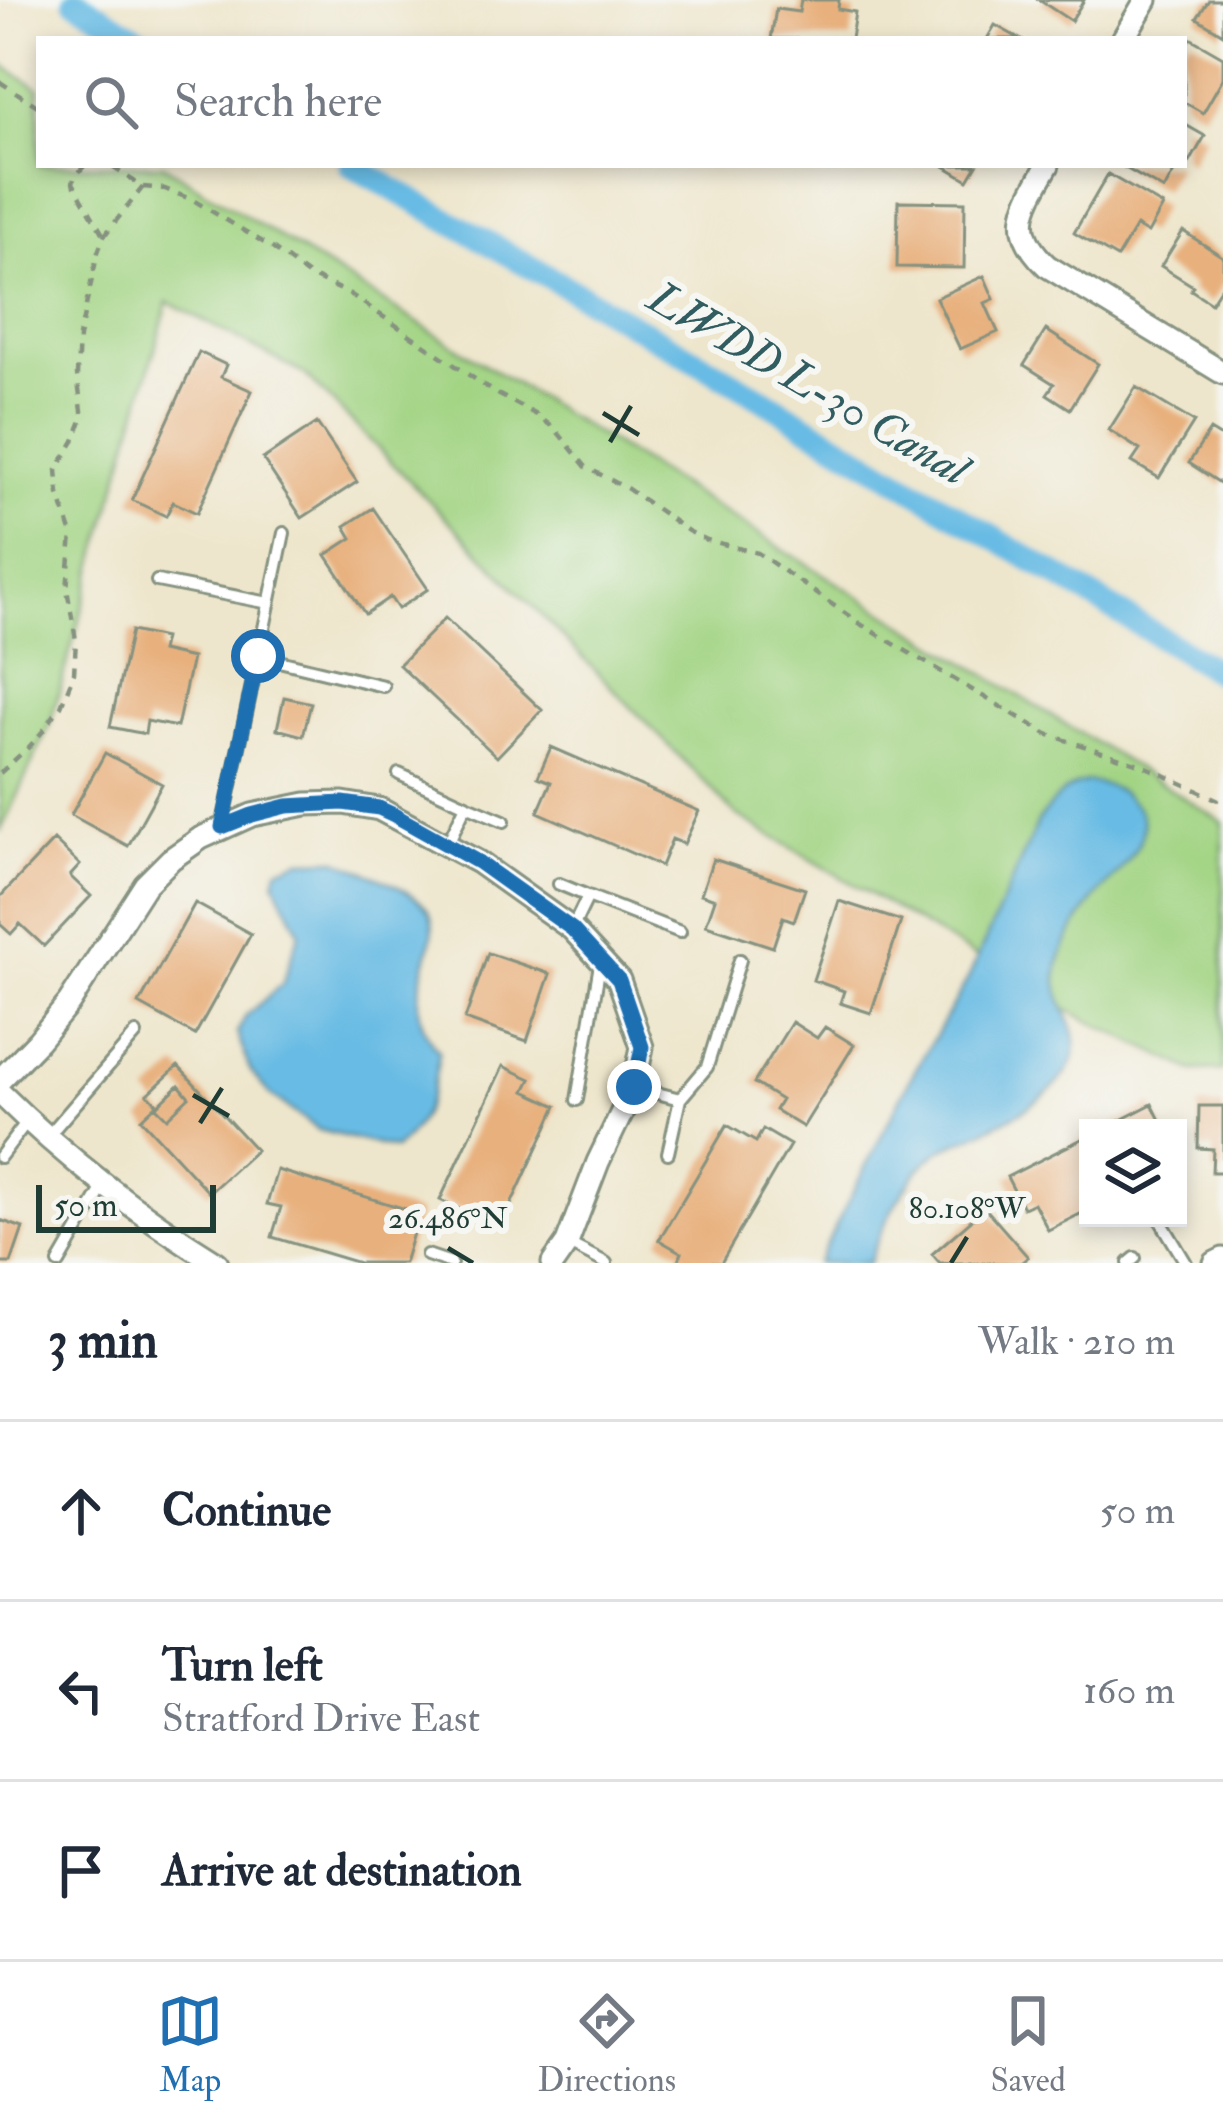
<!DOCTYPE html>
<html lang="en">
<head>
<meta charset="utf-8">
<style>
  :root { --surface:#fff; --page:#f6f6f7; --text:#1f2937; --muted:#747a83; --line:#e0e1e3; --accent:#1f6fb2 }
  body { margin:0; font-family:"IM FELL Double Pica",serif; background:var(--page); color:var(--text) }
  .controls { position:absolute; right:36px; bottom:36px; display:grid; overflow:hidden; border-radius:0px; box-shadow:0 6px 18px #0003 }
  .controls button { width:108px; height:108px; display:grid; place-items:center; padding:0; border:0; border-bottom:3px solid var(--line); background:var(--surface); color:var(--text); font:60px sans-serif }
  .scale { position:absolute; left:36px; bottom:30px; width:180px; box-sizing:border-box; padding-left:12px; border:6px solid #1f3d34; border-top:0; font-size:33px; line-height:42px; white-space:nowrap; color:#1f3d34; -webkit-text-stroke:9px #f6f6f2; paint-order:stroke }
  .stop { position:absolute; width:36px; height:36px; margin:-27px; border:9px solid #1f6fb2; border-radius:50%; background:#fff }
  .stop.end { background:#1f6fb2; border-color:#fff; box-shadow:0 3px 12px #0008 }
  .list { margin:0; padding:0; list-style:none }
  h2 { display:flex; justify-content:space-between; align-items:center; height:156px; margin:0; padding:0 48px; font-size:51px }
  h2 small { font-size:39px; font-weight:400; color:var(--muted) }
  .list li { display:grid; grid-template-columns:78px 1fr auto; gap:36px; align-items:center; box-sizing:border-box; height:180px; padding:0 48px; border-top:3px solid var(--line) }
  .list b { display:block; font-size:45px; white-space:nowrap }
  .list p { margin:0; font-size:39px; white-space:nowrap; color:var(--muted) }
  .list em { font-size:39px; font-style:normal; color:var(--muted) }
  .icon { flex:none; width:66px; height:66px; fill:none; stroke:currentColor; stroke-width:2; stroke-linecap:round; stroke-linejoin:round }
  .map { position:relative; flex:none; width:1223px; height:1263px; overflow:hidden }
  .search { position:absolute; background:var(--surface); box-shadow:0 6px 18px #0003; left:36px; right:36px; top:36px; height:132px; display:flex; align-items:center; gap:30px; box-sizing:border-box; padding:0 42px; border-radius:0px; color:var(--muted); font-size:45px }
  .sheet { height:696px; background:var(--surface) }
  nav { display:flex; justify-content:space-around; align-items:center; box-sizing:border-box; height:168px; border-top:3px solid var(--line); background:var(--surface); font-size:33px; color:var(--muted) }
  nav a { display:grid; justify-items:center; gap:6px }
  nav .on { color:var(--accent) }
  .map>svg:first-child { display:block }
  .green { fill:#a3d484; stroke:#61885c; stroke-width:3 }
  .water { fill:#68bbe4; stroke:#447c8c; stroke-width:3 }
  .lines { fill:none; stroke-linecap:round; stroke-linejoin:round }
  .canal { stroke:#68bbe4; stroke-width:24 }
  .building { fill:#e8b07d }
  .service-casing { stroke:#869280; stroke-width:16 }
  .minor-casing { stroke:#869280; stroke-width:27 }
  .path { stroke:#869280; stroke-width:4.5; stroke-dasharray:9 9; stroke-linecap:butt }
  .service { stroke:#fff; stroke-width:10 }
  .minor { stroke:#fff; stroke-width:21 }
  .route { stroke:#1f6fb2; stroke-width:15 }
  .ticks { fill:none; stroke:#1f3d34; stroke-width:4.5 }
  .labels { text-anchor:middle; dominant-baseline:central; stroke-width:12; stroke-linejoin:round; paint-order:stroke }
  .water-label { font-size:45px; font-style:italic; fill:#315c60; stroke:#f6f6f2 }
  .ticks-label { font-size:30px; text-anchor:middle; fill:#1f3d34; stroke:#f6f6f2; stroke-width:12; stroke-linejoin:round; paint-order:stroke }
</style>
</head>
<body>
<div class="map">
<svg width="1223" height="1263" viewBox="0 0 1223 1263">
  <rect width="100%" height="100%" fill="#f6f6f2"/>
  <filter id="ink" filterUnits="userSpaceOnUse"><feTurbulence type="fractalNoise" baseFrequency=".00833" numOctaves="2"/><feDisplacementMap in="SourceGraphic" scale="24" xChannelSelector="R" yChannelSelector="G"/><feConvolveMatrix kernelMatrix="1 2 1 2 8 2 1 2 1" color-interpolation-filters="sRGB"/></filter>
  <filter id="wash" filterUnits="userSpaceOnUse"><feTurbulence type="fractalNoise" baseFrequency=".004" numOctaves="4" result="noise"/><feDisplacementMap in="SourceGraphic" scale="48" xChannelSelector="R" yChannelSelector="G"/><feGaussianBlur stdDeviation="2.7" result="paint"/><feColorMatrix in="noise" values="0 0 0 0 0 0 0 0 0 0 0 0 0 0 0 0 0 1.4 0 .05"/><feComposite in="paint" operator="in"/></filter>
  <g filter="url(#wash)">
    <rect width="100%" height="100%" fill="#eee6cc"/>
    <path class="green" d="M0,64l39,24v77h124l1060,657v248l-30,1 -134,-65 -321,-190 -432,-441 -138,-73 -118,422 -50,108z"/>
    <path class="water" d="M1087,782c17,2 28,5 41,16 42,35 -16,77 -37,105 -13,18 -29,43 -33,65 -9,37 37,65 8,105 -22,31 -64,49 -98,65 -11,5 -24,9 -33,16 -31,27 -53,71 -66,109h-52l93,-184 58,-100 70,-157c13,-19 25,-35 49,-40z
      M336,859c23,11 77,29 91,50 24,33 -38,86 12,143 -5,40 -12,69 -44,97l-76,-19 -49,-35 -19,-23 -14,-39 9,-17 37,-33 17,-51 -25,-50 3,-13 22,-9z"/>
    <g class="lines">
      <path class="canal" d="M75,0l65,39
        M351,165l390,221 482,289"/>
    </g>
    <g id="blocks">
      <path class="building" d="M801,0h38l-1,9 17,3 -4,27h-80l5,-30 23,3z
        M1039,0h45l-13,21z
        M1209,0h14v34l-26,-16z
        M995,25l25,14h-33z
        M1190,38l33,19v21l-20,35 -19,-11v-54z
        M1184,124l21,12 -15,26 -6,-4z
        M943,165h34l-9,15z
        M1120,165h58l-14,25z
        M1108,174l55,32 -15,27 -12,-7 -19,32 -43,-25z
        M898,201l67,1 -1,66 -67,-1z
        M1183,231l40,26v27l-12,19 -20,-13 2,-4 -32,-20z
        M984,276l10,23 -9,4 13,29 -38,17 -24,-51z
        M1046,330l52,34 -28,45 -23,-15 7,-10 -30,-19z
        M199,352l27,13 -5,12 31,14 -55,122 -24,-11 -7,14 -34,-16z
        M1136,387l58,35 -35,56 -27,-16 8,-12 -31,-20z
        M317,423l40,59 -55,36 -39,-59z
        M1210,430l13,8v47l-34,-22z
        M373,508l55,81 -30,20 -8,-12 -25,17 -39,-59 26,-17 -7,-12z
        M445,618l97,92 -45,47 -98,-92z
        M131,631l33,7 -3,13 31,7 -15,69 -30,-6 -2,13 -35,-7z
        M284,697l27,6 -8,33 -26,-7z
        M551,747l148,64 -15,33 -12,-5 -11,27 -123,-54 13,-30 -13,-5z
        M105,753l57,31 -34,62 -57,-31z
        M54,840l26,25 -10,11 21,20 -47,50 -24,-22 -9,10 -11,-10v-27z
        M713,859l92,30 -11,32 -11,-4 -10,30 -67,-22 9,-26 -14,-5z
        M839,901l62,20 -30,92 -31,-10 4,-12 -31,-11z
        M195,903l56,31 -56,101 -56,-31z
        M488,953l62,21 -23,67 -62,-22z
        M792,1022l25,16 8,-11 29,18 -51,82 -28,-17 6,-10 -27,-17z
        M178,1066l78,84 -47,43 -68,-74 14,-13 12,12 22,-21 -10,-12 -21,20 -10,-11z
        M503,1066l28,13 -6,12 32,15 -57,122 -60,-28z
        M1152,1104l12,24h-59z
        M1199,1106h24v66h-11l1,-23 -15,-1z
        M727,1125l29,17 7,-13 27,16 -69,118h-44l5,-10 -23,-13z
        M1088,1136v74l-40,20 -14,-27 -11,5 -16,-31z
        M277,1170l142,43 -15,50h-45l-87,-26 9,-30 -14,-3z
        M985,1208l43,49 -7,6h-81l-8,-9z
        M0,1220l23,8 -12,35h-11z"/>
    </g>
  </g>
  <g filter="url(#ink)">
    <use href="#blocks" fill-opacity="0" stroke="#869280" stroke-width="3"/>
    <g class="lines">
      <g class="service-casing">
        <path id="service" d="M157,581l112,22
          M258,656l125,30
          M399,774l67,31 -19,40
          M466,805l38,16
          M222,828l62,-295
          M559,884l29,12
          M572,929l16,-33 92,36
          M634,1087l46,12 -12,54
          M680,1099l27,-32 33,-107
          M577,1100l23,-136
          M48,1136l88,-102
          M0,1157l28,-37
          M1159,1218l27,45
          M567,1243l39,20
          M427,1255l24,8
          M59,1263l44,-76
          M1129,1263l6,-5"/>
      </g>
      <g class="minor-casing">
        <path id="minor" d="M1123,39l23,-39
          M1048,165c-23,40 -41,64 -1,101l176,107
          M0,1080l38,-39 31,-38 76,-118 26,-26 30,-21 51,-23 54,-11 37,-1 36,6 99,53 94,67 47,51 23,67 -8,40 -36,75 -31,81 -14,20
          M0,1093c67,66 138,121 217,170
          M1215,1263l8,-4"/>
      </g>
      <path class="path" d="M0,82l39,25
        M85,165l-11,13 -1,5 31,53
        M143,187l22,2 28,11 78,47 37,28 42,19 144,98 43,23 19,15 30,37 42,22 60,42 19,9 51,13 104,72 185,109 95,31 81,37
        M0,773l30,-27 13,-15 18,-25 13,-33 2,-33 -9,-51 5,-54 -13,-41 -2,-24 17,-29 9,-23 -6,-43 2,-38 19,-85 6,-16 39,-49 -34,-22"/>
      <use href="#service" class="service"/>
      <use href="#minor" class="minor"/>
    </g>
  </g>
  <g class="lines" filter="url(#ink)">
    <path class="route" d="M258,656l-36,171 30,-12 35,-9 56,-3 36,5 15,7 84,47 94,67 47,51 23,67 -8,40"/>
  </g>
  <path class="ticks" d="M603,413l36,22M610,442l21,-36M193,1095l36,21M200,1123l22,-35M448,1248l25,15M951,1263l16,-26"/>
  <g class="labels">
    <g class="water-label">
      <text transform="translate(808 384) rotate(30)">LWDD L-30 Canal</text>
    </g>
  </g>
  <g class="ticks-label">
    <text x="967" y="1218">80.108°W</text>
    <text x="448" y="1228">26.486°N</text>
  </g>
</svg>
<div class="controls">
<button><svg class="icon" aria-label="layers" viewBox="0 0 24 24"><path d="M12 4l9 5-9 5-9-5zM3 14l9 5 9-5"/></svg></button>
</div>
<div class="scale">50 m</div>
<div class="stop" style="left:258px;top:656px"></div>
<div class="stop end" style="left:634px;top:1087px"></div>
<div class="search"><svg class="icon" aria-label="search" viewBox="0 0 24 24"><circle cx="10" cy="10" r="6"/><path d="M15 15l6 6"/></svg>Search here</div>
</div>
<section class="sheet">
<h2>3 min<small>Walk · 210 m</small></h2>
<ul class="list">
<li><svg class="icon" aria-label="ahead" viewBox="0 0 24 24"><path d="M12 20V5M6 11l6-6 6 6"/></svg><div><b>Continue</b></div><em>50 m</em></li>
<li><svg class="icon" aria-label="left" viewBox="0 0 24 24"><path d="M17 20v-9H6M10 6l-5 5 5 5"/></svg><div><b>Turn left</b><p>Stratford Drive East</p></div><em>160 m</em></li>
<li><svg class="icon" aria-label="arrive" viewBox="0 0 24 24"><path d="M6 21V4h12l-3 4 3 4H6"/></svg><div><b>Arrive at destination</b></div></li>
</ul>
</section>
<nav>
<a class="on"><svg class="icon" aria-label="map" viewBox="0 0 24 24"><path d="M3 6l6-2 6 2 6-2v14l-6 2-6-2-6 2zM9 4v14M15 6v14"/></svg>Map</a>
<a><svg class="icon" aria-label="directions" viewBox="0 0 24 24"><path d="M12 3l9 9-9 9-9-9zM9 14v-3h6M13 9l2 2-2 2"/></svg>Directions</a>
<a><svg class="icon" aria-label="saved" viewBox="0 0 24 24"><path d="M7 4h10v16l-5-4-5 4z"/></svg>Saved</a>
</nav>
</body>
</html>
